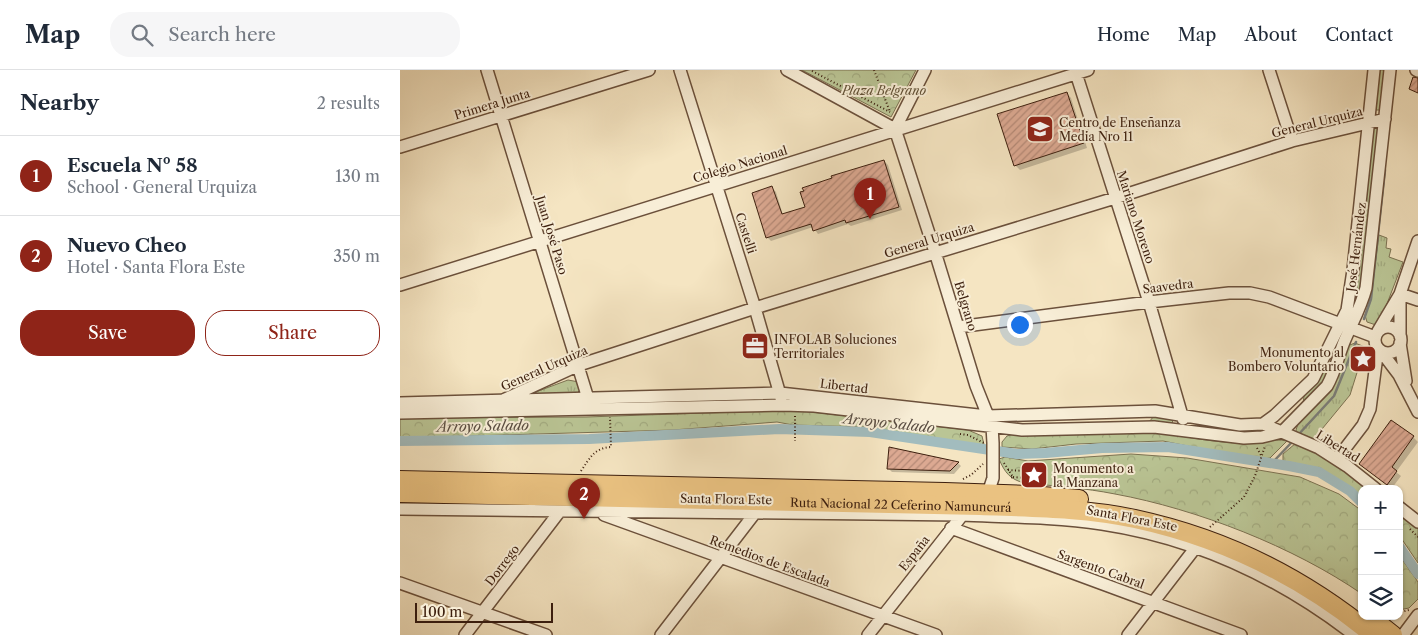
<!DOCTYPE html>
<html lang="en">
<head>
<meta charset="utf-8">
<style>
  :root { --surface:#fff; --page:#f6f6f7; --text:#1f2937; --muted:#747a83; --line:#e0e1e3; --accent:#8f2418 }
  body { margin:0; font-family:"Libre Caslon Text",serif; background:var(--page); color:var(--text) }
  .controls { position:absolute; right:15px; bottom:15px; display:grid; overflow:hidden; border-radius:10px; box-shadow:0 1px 4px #0004 }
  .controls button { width:45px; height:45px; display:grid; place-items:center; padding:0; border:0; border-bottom:1px solid var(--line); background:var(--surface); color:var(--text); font:25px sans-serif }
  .scale { position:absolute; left:15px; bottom:12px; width:138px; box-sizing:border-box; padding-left:5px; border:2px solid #3d1f0e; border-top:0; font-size:14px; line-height:18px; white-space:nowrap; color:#3d1f0e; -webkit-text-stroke:4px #f8eed7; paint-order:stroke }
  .you { position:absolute; left:619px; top:254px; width:18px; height:18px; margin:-12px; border:4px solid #fff; border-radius:50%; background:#1a73e8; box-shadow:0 0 0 8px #1a73e833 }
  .badge { display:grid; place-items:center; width:32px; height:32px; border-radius:50%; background:var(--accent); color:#fff; font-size:16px; font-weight:700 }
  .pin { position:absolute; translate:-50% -41px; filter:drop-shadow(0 1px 2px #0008) }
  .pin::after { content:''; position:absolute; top:26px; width:18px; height:15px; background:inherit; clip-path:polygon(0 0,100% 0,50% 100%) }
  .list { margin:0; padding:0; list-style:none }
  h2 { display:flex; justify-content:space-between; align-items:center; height:65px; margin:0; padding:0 20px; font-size:21px }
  h2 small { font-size:16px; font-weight:400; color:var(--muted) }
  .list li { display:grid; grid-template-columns:32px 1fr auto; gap:15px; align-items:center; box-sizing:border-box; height:80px; padding:0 20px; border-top:1px solid var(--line) }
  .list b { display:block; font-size:19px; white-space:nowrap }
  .list p { margin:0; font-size:16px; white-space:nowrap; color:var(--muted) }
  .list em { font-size:16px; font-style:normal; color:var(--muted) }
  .actions { display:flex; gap:10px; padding:15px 20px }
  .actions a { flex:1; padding:11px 0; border:1px solid var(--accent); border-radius:20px; text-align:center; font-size:18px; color:var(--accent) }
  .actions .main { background:var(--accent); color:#fff }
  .icon { flex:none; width:28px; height:28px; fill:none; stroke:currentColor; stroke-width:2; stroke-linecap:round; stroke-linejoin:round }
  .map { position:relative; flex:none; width:1018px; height:565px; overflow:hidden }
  header { display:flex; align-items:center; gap:30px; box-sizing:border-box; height:70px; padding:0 25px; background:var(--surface); border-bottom:1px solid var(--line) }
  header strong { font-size:24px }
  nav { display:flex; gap:28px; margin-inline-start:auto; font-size:18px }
  .search { width:350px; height:45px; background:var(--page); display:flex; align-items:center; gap:12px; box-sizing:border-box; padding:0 18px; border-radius:20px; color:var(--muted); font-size:19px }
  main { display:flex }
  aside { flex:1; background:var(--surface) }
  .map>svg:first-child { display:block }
  .grass { fill:url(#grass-tufts); stroke:#7c7252 }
  .park { fill:url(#park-crowns); stroke:#7c7252 }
  .shadow { fill:#0003 }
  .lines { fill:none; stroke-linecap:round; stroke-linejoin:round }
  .stream { stroke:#7a7d78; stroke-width:2.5 }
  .canal { stroke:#a2bcbe; stroke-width:10 }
  .building { fill:url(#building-hatch); stroke:#3d1f0e }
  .minor-casing { stroke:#6b503b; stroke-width:14 }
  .highway-casing { stroke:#3d1f0e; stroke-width:20 }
  .path { stroke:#3d1f0e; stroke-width:2; stroke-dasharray:1 2.5; stroke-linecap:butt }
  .minor { stroke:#f8eed7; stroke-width:11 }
  .highway { stroke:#eac281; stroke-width:18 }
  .labels { text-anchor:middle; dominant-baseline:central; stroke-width:4; stroke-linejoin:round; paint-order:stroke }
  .park-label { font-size:12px; font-style:italic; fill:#625136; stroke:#f8eed7 }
  .street-label { font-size:12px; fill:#3d1f0e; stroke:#f8eed7 }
  .poi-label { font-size:12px; fill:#3d1f0e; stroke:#f8eed7; text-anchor:start }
  .water-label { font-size:14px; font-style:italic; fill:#5b4e43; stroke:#f8eed7 }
</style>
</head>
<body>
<header>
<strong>Map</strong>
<div class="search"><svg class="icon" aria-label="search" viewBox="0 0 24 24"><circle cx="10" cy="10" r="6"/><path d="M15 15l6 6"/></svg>Search here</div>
<nav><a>Home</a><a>Map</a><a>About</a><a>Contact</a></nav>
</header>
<main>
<aside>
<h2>Nearby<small>2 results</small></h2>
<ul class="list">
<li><span class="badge">1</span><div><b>Escuela Nº 58</b><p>School · General Urquiza</p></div><em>130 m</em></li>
<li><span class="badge">2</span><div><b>Nuevo Cheo</b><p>Hotel · Santa Flora Este</p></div><em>350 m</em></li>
</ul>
<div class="actions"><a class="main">Save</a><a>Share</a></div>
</aside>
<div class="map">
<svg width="1018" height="565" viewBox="0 0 1018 565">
  <defs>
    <pattern id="grass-tufts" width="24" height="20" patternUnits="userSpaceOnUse" patternTransform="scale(1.25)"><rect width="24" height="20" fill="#bac595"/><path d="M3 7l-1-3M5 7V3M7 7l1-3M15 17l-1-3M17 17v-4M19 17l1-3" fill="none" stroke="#a1a97f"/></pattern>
    <pattern id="park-crowns" width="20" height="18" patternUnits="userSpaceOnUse" patternTransform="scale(1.25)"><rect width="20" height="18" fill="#bac595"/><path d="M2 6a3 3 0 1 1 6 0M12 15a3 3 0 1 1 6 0" fill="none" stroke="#a1a97f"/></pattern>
    <pattern id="building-hatch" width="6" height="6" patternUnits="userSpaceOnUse" patternTransform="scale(1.25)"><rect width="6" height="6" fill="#dca992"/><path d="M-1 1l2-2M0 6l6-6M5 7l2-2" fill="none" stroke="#b48976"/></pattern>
  </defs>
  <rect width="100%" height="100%" fill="#f5e5c2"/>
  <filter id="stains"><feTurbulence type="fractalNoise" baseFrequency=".004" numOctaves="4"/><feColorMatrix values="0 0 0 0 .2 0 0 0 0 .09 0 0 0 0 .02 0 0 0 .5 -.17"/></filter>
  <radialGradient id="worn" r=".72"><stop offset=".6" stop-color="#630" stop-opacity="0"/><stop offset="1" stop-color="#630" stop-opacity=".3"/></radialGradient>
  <path class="grass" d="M980,0h5l-4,40h-5z
    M973,57l5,1 -17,170 -7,-1z
    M979,165l8,3 -1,10 5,1 -2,8 14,5 -23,60 -4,3 -9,-3 -2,-7 6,-19z
    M955,273l10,4 -15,48 -37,45 -16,-7 -1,-3 2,-6 32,-35 17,-43z
    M924,299l4,8 -25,27 1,-8 15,-15z
    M168,310l11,2 3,7 -3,4 -46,1v-1z
    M754,346l19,2 -1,7 -23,-3z"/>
  <path class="park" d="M402,0h114l-25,47z
    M394,340l174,20 14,6 3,13 -25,-7 -95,-15 -72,-2 -16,-3 -104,8 -273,8v-20l186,-1z
    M754,362c30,4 60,11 90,11 14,0 29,-5 43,-2l-17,17 -13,2 -94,-19 -87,3 -44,5 -30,-2v-5l5,-6 7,-2z
    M896,373l22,8 52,38h-8v9c-26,-21 -46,-32 -79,-37v-7z
    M731,384l56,4 113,19 39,17 23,17v83c-68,-47 -165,-85 -247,-100 -30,-6 -60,-8 -91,-11 -14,-4 -19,-10 -25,-24l6,-2 23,4z
    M999,442l19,16v35l-19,-28z
    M999,485l19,27v17l-9,9 -10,2z"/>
  <path class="shadow" d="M667,23l4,5 16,50 -67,22 -5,-5z
    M484,91l4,4 14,45 -51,16 -3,-2 -30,10 -5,-7 -42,14 -4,-4 5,-49 4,4 7,23 24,-7z
    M1013,367l5,5 -22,30 5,4 -9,12 -32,-24z
    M490,379l68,14 3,3 -7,8 -62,-2 -3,-3z"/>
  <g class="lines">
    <path class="stream" d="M964,249l7,-20 14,-129
      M898,365l36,-39 22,-54
      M872,393l21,-22"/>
    <path class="canal" d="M0,371l189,-2 190,-10 91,3 147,22 29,-1 56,-5 66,-1 121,19 30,6 31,19 12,12
      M999,476l19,28"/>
  </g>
  <path class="building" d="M1013,7l5,1v15l-9,-4z
    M667,22l17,51 -70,23 -17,-52z
    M484,90l15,47 -53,16 -1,-3 -32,11 -2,-7 -45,14 -14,-45 20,-7 10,28 23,-7 -5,-15 4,-1 -2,-3 30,-10 -1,-2z
    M991,350l23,16 -22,31 5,4 -10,14 -28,-21z
    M489,377l70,15 -9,9 -63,-2z"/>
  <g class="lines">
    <g class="minor-casing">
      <path id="minor" d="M87,0l103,335
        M280,0l75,238 26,90
        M387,0l108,59 30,-59
        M675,0l74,232 34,117
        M869,0l23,71
        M1016,0l2,1
        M495,59l40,123 41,134 16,40 1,17v35l-5,15 -3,4
        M0,77l249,-77
        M0,215l688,-215
        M1000,224l18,6
        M1000,225v41
        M558,257l191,-25 80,-9h21l19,4 106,40
        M975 270a13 13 0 1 1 26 0a13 13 0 1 1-26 0Z
        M978,261l22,-37 18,-53
        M1000,273l6,38
        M980,280l19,25 19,37
        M0,333l380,-10 207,23 168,-5 85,14 23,-1 56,24 28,18 29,23
        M91,341l12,-11 76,-35 176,-57 360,-110 177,-57 93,-22
        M0,343l383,-8 31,1 208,24 132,-3 90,11 18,-1 20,-5
        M863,354l11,-8 39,-37 34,-69 6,-40 21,-200
        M882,362l45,-46c8,-14 11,-29 17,-44 8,-19 17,-35 22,-54l24,-218
        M937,389l26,-34 7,-16 8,-61
        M999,437l19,15
        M0,439l561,6c47,2 94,2 141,9 93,14 178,54 252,111
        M204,445l332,120
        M551,458l290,107
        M0,513l146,52
        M65,565l95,-124
        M261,565l94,-122
        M468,565l96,-122
        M728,565l68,-88
        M1003,565l15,-20"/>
    </g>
    <g class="highway-casing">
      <g id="highway">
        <path d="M0,410l545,12 85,3 49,4"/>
        <path id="s1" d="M0,423c133,3 265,6 398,9 61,1 121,3 182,4 52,2 104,2 155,13 88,19 169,59 238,116"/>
        <path d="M969,546l24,19"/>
      </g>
    </g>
    <path class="path" d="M474,0l16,42
      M412,1l78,41
      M395,346v25
      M560,364l8,1 16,8
      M857,378l5,9
      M604,393l9,14 -3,1
      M608,400l17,1v7l-12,-1
      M181,401c9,-13 13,-23 30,-24l-1,-30
      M563,409l8,-4 12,-11
      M810,457l34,-30 11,-21 10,-30
      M1010,459l8,8
      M1001,542l8,-2"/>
    <use href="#minor" class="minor"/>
    <use href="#highway" class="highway"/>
  </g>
  <defs>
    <g id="school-square" transform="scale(1.4375)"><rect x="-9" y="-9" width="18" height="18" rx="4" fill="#8f2418" stroke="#f8eed7"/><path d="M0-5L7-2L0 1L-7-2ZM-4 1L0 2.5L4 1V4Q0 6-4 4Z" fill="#fff"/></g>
    <g id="office-square" transform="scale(1.4375)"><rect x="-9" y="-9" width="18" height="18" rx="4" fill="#8f2418" stroke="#f8eed7"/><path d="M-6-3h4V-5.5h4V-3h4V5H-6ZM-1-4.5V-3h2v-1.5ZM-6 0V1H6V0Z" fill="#fff"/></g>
    <g id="sight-square" transform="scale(1.4375)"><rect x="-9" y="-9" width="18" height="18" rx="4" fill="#8f2418" stroke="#f8eed7"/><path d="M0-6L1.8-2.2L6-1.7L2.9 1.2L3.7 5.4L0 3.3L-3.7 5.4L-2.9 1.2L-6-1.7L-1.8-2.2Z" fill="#fff"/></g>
  </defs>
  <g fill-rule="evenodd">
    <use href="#school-square" x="640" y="59"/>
    <use href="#office-square" x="355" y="276"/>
    <use href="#sight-square" x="963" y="289"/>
    <use href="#sight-square" x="634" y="405"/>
  </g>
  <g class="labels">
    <g class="park-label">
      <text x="484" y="20">Plaza Belgrano</text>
    </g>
    <g class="street-label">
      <text transform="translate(92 34) rotate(-17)">Primera Junta</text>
      <text transform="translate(917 52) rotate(-14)">General Urquiza</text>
      <text transform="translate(340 94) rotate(-17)">Colegio Nacional</text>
      <text transform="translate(736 147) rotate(72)">Mariano Moreno</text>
      <text transform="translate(346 163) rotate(72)">Castelli</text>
      <text transform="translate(152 165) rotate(73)">Juan José Paso</text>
      <text transform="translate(529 170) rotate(-17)">General Urquiza</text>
      <text transform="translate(956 177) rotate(-83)">José Hernández</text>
      <text transform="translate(768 216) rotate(-7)">Saavedra</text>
      <text transform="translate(566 236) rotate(73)">Belgrano</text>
      <text transform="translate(144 298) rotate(-24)">General Urquiza</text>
      <text transform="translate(444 316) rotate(7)">Libertad</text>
      <text transform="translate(938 376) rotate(32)">Libertad</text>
      <text transform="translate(326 429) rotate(1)">Santa Flora Este</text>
      <text stroke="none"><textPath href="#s1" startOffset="501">Ruta Nacional 22 Ceferino Namuncurá</textPath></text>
      <text transform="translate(732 448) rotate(11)">Santa Flora Este</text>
      <text transform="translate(514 483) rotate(-52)">España</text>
      <text transform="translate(370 491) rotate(20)">Remedios de Escalada</text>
      <text transform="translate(102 495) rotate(-53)">Dorrego</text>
      <text transform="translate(701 499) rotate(20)">Sargento Cabral</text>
    </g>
    <g class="poi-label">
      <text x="659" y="52">Centro de Enseñanza<tspan x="659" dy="14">Media Nro 11</tspan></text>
      <text x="374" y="269">INFOLAB Soluciones<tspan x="374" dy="14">Territoriales</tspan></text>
      <text x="944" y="282" text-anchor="end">Monumento al<tspan x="944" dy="14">Bombero Voluntario</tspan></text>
      <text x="653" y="398">Monumento a<tspan x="653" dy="14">la Manzana</tspan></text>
    </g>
    <g class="water-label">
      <text transform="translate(489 353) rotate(6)">Arroyo Salado</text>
      <text transform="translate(83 356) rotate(-1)">Arroyo Salado</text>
    </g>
  </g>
  <rect width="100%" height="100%" filter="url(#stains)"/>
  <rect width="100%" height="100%" fill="url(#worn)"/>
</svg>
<div class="controls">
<button>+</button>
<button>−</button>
<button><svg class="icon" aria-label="layers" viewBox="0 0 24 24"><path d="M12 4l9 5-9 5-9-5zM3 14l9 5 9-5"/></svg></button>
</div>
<div class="scale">100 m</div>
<div class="you"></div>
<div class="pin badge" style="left:470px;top:149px">1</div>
<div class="pin badge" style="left:184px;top:449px">2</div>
</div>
</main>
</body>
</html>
